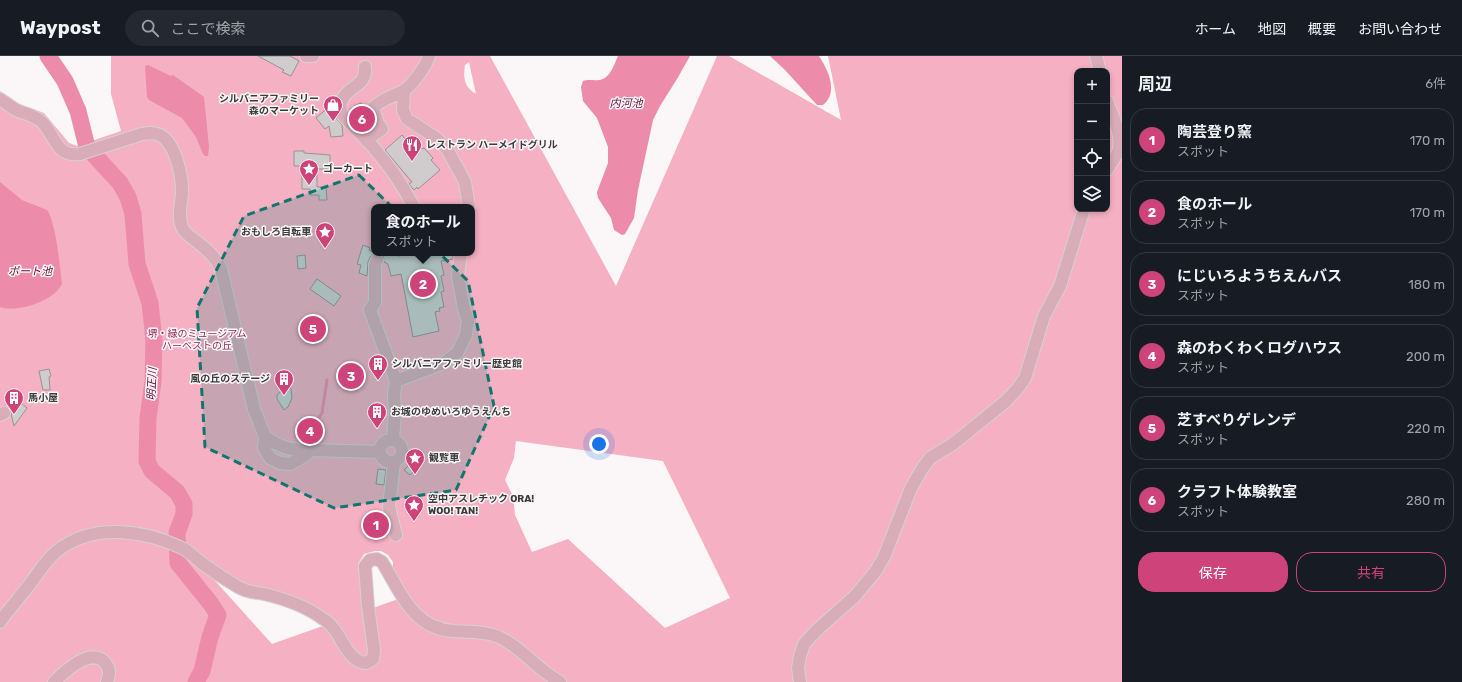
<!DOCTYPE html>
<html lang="ja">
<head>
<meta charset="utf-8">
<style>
  :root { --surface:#171b24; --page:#242831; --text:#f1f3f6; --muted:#9ea1a6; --line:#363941; --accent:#ce4379 }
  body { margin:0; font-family:Rubik,"Noto Sans JP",sans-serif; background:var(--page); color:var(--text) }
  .controls { position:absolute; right:12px; top:12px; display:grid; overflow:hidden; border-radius:8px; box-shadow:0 2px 6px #0003 }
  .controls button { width:36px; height:36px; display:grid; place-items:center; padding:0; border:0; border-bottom:1px solid var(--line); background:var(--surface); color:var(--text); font:20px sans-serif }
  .you { position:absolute; left:599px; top:388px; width:14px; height:14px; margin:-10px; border:3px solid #fff; border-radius:50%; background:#1a73e8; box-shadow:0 0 0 6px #1a73e833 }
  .badge { display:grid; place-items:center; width:26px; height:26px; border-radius:50%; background:var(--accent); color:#fff; font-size:13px; font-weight:700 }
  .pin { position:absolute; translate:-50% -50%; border:2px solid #fff; box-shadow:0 1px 4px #0006 }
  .popup { position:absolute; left:371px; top:148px; width:104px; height:52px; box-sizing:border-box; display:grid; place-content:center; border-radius:8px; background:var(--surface); filter:drop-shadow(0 1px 3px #0005); font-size:13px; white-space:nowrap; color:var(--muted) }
  .popup b { font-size:15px; color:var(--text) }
  .popup::after { content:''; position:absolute; left:50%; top:100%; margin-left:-8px; border:8px solid transparent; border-top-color:var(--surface) }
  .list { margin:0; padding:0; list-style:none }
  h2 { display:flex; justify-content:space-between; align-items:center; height:52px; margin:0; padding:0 16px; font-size:17px }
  h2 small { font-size:13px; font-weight:400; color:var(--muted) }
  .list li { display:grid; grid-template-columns:26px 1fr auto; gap:12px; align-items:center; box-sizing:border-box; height:64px; margin:0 8px 8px; padding:0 8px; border:1px solid var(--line); border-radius:16px }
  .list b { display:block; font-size:15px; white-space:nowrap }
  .list p { margin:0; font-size:13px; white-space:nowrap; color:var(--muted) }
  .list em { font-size:13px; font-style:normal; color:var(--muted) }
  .actions { display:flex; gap:8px; padding:12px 16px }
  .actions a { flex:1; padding:9px 0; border:1px solid var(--accent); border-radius:16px; text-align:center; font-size:14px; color:var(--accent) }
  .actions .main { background:var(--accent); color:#fff }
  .icon { flex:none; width:22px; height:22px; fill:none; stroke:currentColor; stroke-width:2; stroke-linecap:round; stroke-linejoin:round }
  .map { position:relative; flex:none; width:1122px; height:626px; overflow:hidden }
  header { display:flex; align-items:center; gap:24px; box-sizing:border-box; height:56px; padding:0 20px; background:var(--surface); border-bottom:1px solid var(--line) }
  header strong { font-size:19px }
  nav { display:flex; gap:22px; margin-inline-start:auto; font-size:14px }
  .search { width:280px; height:36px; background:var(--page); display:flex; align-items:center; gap:10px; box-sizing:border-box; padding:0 14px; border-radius:22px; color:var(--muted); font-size:15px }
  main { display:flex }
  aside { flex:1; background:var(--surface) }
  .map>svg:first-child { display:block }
  .green { fill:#f6b0c4; fill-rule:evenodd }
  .water { fill:#ed8caa }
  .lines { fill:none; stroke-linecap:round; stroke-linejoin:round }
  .stream { stroke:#ed8caa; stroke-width:3 }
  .river { stroke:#ed8caa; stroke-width:17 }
  .building { fill:#d0cccd; stroke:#969394 }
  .minor-casing { stroke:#d5d1d1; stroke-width:14 }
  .minor { stroke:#d9acb9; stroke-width:12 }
  .marked { fill:#0f766e; fill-opacity:0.2; stroke:#0f766e; stroke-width:3; stroke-dasharray:8 5; stroke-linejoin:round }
  .labels { text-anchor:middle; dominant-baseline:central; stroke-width:3; stroke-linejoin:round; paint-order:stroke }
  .poi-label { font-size:10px; font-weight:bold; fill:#3c3b3b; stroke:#fbf6f7; text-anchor:start }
  .park-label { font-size:10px; fill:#962553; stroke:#fbf6f7 }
  .water-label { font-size:11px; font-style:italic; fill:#650e34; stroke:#fbf6f7 }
</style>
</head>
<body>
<header>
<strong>Waypost</strong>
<div class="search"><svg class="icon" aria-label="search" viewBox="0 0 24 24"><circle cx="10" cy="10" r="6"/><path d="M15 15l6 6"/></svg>ここで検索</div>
<nav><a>ホーム</a><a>地図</a><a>概要</a><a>お問い合わせ</a></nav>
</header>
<main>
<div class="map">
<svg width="1122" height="626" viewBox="0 0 1122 626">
  <rect width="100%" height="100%" fill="#fbf6f7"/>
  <path class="green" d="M111,0h379l126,230 101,-230h12l112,64 -13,-64h294v626h-1122v-591l20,13 24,9 25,30 8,3 44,-15 -10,-37zM469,6l7,32c-12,-7 -13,-16 -11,-29zM1077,15h30v138h-30zM374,151h98v46h-98zM516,385l147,20 67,137 -65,30 -97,-89 -36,13 -17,-37 -2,-19 -8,-16 9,-22zM181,487l38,25 8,7 24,15 83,32 -62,22zM375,495h6l7,4 5,7v9l14,25 -43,15 -6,-47 6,-10z"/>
  <path class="water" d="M618,0h72l-13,23 -17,27 -7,14 -15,70 -4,28 -9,16 -3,1 -8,-5 -3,-12 -13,-20 -1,-6 11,-29v-16l-11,-29 -14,-17 -2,-14 2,-6c6,-2 10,0 16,-1 11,-1 15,-15 19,-24z
    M770,0h49c9,14 20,36 4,49h-6l-32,-35z
    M148,9l23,11 2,-1 31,22 5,50 -1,9h-3l-2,-2 -7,-17 -14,-19 -33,-18 -2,-3 -2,-31z
    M0,126l22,18 25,10c9,12 13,57 15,74 -8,17 -44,29 -62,23z"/>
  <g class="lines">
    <path class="stream" d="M317,365l5,-8 5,-33"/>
    <path class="river" d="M48,0l17,25 13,30 9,36 33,36 8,14 5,17 4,50 13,39 4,37 -1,41 -5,37 -1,43 5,10 25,21 7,12v10l-7,19 1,30 33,41 7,11 -8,22 -8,34 -6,11"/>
  </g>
  <path class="building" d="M258,0h32l9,5 -8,15 -9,-4 2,-2z
    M361,47l2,5 2,-1 6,18 -6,2 -13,-14 4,-1 -2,-6z
    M330,50l3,4 2,7 7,8 1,11 -12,1 -2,-11 -4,3 -9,-11z
    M402,79l6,7 4,-4 10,11 2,-1 9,10 -2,2 9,10 -22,19 -1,-2 -3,3 -5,-6 3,-2 -27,-32z
    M294,95h10v2l26,2v14h-13v18h9l1,13h-8v-5h-9v-6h-8v-20l-1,-3h-7z
    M363,189l7,3 -1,2 6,3 -5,4 -2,5 -1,14 -8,-3 2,-8 -4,-1z
    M380,197h18v3l16,-3h39v6l-12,2 3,14 -3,1 3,15 -3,1 3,15 -5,1 1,3 -5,1 4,19 -26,6 -12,-63 -10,2 -3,-12 -4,-2 -1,-6z
    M305,199l1,13 -8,1 -1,-13z
    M317,223l24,17 -7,10 -24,-17z
    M49,313l2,7 -2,1 1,13h-7l-4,-19z
    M288,329l3,4 1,9 -4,9 -4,3 -7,-11v-4z
    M17,344l10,8 -13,18 -4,-17z
    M310,370l5,6 -6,5 -5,-6z
    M410,408l6,5 -6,6 -6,-5z
    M378,413l8,1 -2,15 -8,-1z
    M371,459h11v21h-12z"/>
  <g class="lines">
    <g class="minor-casing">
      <path id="minor" d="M306,0h7
        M1096,0l4,15
        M365,11c2,20 -17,18 -23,33 -2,3 -1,9 -1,13 10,12 22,22 32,34 16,18 30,39 41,60
        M404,35l-1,19 4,9 29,19 11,11 18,33 4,25
        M0,43c6,4 12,9 18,12 9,3 18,5 25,12 13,15 13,34 37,31l62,-20c6,-1 11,-2 18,1 15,8 22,39 22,56 0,12 -5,24 0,36 3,8 14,13 20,19 8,6 15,14 19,23l33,140 11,28 -1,11 6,10 10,5 10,1 16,-9 5,-5
        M1107,45c6,16 15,32 12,49 -3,7 -8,13 -12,20
        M366,84l16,-11 -4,-6 -5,-15c8,-9 19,-11 30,-17 8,-4 24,-26 26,-35
        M377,204l-2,5v37l-5,8 26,71 -2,13 1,18 -2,28
        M396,325l48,-18 13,-10 9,-18 2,-14 -4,-12 -6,-33 3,-23
        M0,359l4,-2
        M265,381l12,7 10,4 12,2h12l69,2
        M380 395a11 11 0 1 1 22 0a11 11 0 1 1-22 0Z
        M394,406l-5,45 7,28
        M0,566c9,-13 20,-25 30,-38 8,-11 16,-24 27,-33 36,-29 88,-21 127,-2 7,4 12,10 19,15 11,8 23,16 35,23 11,6 15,5 26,7 21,5 42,12 59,25 4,2 8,6 11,10 9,11 15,33 32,34l7,-4 1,-9 -6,-44 -3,-40 5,-6 7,-1 5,3c19,30 30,66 71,69 15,1 34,0 48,7 22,11 37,32 59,44
        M54,626c11,-11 39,-37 52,-18 5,6 3,12 1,18
        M800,626l-2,-14 2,-12 4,-12 13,-14 38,-34 20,-24 9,-15 27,-69 11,-19 8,-11 23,-14 53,-43 12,-13 7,-10 19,-62 16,-30 24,-77"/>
    </g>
    <use href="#minor" class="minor"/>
  </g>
  <path class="marked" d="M359,119l109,106 26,125 -38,84 -122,18 -129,-61 -8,-139 47,-92z"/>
  <defs>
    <g id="shop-pin" transform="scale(1)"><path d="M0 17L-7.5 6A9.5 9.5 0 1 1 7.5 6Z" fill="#ce4379" stroke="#fbf6f7"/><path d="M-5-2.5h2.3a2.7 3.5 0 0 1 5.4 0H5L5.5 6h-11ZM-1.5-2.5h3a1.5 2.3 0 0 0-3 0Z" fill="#fff"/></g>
    <g id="restaurant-pin" transform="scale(1)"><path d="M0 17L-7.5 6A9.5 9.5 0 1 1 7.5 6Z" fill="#ce4379" stroke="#fbf6f7"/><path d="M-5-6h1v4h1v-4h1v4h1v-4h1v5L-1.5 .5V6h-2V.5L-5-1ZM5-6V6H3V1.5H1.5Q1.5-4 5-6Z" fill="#fff"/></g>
    <g id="sight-pin" transform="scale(1)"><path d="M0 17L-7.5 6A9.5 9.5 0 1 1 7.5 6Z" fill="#ce4379" stroke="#fbf6f7"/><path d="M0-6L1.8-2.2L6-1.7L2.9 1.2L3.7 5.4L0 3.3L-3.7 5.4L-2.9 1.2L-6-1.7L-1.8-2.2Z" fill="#fff"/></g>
    <g id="building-pin" transform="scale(1)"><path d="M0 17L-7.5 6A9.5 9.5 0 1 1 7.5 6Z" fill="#ce4379" stroke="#fbf6f7"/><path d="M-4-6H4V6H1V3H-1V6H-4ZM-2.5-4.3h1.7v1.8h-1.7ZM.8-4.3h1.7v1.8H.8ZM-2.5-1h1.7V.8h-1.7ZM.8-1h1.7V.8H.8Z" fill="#fff"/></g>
  </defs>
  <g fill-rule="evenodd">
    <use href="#shop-pin" x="333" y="49"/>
    <use href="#restaurant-pin" x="412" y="89"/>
    <use href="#sight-pin" x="309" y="113"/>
    <use href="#sight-pin" x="325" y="176"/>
    <use href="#building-pin" x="378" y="308"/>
    <use href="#building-pin" x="284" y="323"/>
    <use href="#building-pin" x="14" y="342"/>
    <use href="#building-pin" x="377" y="356"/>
    <use href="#sight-pin" x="415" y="402"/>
    <use href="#sight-pin" x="414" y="449"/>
  </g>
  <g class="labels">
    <g class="poi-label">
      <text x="319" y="43" text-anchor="end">シルバニアファミリー<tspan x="319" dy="12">森のマーケット</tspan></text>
      <text x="426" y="89">レストラン ハーメイドグリル</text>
      <text x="323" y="113">ゴーカート</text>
      <text x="311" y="176" text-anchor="end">おもしろ自転車</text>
      <text x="392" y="308">シルバニアファミリー歴史館</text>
      <text x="270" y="323" text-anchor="end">風の丘のステージ</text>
      <text x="28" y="342">馬小屋</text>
      <text x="391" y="356">お城のゆめいろゆうえんち</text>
      <text x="429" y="402">観覧車</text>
      <text x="428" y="443">空中アスレチック ORA!<tspan x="428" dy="12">WOO! TAN!</tspan></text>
    </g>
    <g class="park-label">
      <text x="197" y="278">堺・緑のミュージアム<tspan x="197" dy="12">ハーベストの丘</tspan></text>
    </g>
    <g class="water-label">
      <text x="626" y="47">内河池</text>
      <text x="30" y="215">ボート池</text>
      <text transform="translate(152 328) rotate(-87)">明正川</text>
    </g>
  </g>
</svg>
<div class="controls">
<button>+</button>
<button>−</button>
<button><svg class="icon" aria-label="locate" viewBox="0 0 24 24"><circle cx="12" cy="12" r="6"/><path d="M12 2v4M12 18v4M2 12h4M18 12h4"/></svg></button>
<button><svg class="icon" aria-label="layers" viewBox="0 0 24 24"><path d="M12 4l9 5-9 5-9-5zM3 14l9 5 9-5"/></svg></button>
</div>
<div class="you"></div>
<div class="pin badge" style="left:376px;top:469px">1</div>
<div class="pin badge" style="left:423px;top:228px">2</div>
<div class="popup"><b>食のホール</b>スポット</div>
<div class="pin badge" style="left:351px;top:320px">3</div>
<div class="pin badge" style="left:310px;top:375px">4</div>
<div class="pin badge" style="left:313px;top:273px">5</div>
<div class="pin badge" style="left:362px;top:63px">6</div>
</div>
<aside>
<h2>周辺<small>6件</small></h2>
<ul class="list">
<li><span class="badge">1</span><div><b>陶芸登り窯</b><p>スポット</p></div><em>170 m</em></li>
<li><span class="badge">2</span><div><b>食のホール</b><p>スポット</p></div><em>170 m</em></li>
<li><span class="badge">3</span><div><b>にじいろようちえんバス</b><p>スポット</p></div><em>180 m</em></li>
<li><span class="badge">4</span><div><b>森のわくわくログハウス</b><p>スポット</p></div><em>200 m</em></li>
<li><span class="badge">5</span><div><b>芝すべりゲレンデ</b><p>スポット</p></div><em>220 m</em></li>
<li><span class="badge">6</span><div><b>クラフト体験教室</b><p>スポット</p></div><em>280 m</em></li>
</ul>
<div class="actions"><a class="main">保存</a><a>共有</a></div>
</aside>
</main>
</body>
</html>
